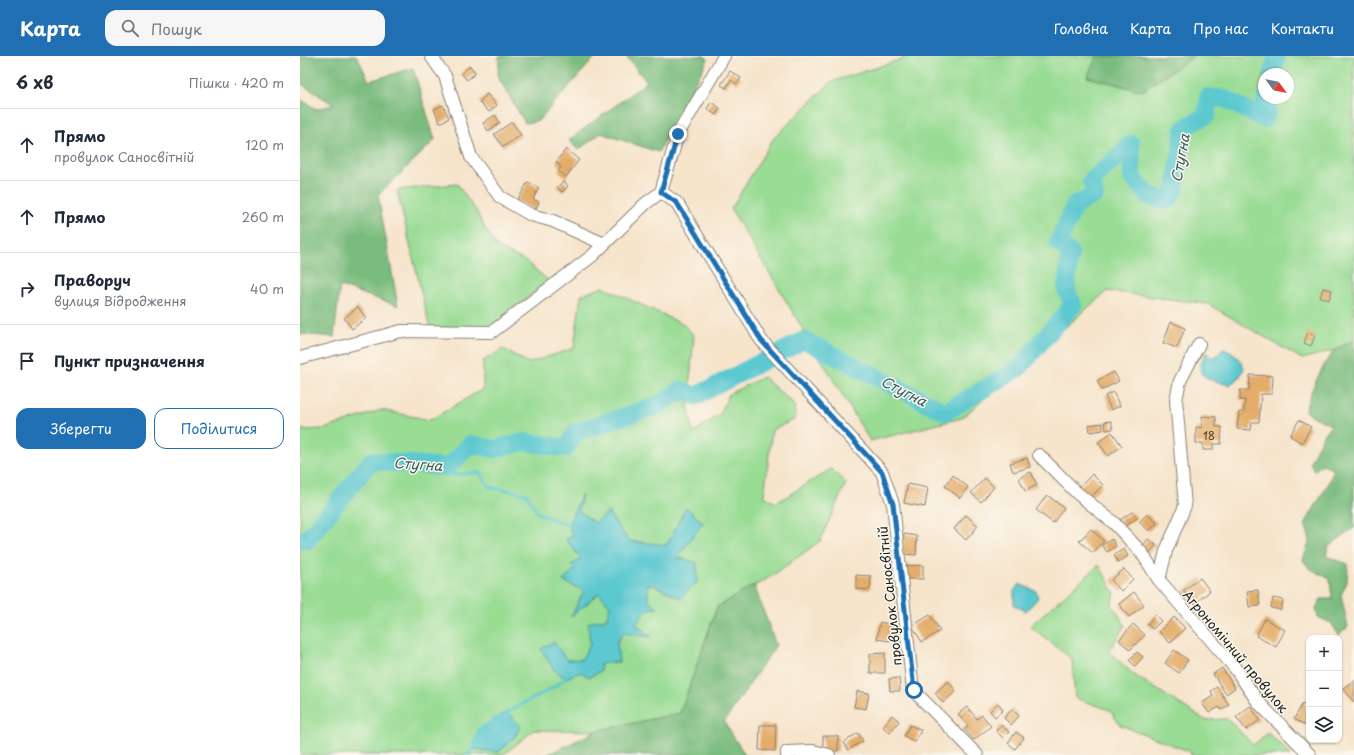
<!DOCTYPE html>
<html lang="uk">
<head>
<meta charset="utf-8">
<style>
  :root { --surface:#fff; --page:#f6f6f7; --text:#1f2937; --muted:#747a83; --line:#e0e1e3; --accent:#1f6fb2 }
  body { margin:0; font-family:"Playpen Sans",sans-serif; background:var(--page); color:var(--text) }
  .controls { position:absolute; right:12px; bottom:12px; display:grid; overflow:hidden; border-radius:8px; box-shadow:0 1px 3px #0004 }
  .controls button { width:36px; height:36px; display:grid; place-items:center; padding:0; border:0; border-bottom:1px solid var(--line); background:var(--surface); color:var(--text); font:20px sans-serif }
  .compass { position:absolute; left:958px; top:12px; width:36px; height:36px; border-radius:50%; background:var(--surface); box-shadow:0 1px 3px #0004; rotate:123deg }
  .stop { position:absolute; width:12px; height:12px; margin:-9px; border:3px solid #1f6fb2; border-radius:50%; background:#fff }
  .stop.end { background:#1f6fb2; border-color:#fff; box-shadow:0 1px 4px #0008 }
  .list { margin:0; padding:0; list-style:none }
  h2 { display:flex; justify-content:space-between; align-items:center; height:52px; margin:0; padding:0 16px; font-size:17px }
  h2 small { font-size:13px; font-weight:400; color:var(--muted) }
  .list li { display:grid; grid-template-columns:26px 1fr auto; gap:12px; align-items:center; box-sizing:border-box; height:72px; padding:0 16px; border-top:1px solid var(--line) }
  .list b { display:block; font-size:15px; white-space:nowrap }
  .list p { margin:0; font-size:13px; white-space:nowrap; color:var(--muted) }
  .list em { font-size:13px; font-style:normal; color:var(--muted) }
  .actions { display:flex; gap:8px; padding:12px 16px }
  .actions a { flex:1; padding:9px 0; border:1px solid var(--accent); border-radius:12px; text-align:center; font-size:14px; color:var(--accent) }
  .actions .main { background:var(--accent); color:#fff }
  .icon { flex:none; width:22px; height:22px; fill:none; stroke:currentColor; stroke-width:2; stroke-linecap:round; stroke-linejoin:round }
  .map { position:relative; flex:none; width:1054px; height:699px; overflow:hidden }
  header { display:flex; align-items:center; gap:24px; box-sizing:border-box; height:56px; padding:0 20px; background:var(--accent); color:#fff }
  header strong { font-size:19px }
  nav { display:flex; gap:22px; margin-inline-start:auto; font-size:14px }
  .search { width:280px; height:36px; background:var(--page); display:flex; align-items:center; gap:10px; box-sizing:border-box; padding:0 14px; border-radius:12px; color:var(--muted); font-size:15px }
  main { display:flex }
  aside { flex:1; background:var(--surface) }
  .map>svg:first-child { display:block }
  .green { fill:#99dc94; stroke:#5a7c58; fill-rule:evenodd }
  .forest { fill:#7abc7e; stroke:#4b6c4d }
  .water { fill:#5bc8d0; stroke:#3c7276 }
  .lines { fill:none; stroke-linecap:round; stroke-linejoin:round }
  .stream { stroke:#5bc8d0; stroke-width:3 }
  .river { stroke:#5bc8d0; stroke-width:18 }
  .building { fill:#e3ac68 }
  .minor-casing { stroke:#898074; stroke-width:14 }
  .minor { stroke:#fff; stroke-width:12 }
  .route { stroke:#1f6fb2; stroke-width:5 }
  .labels { text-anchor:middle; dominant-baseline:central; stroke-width:3; stroke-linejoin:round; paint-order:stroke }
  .number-label { font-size:11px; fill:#4e402f }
  .street-label { font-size:13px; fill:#1c1c1c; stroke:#fbf7ec }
  .water-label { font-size:14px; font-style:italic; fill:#32585b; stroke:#fbf7ec }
</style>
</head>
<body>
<header>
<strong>Карта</strong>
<div class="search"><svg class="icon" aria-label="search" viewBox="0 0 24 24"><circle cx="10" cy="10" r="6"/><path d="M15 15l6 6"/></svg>Пошук</div>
<nav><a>Головна</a><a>Карта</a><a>Про нас</a><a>Контакти</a></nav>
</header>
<main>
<aside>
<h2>6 хв<small>Пішки · 420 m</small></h2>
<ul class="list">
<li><svg class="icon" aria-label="ahead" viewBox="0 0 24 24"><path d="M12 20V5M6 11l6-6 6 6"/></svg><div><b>Прямо</b><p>провулок Саносвітній</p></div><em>120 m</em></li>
<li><svg class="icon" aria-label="ahead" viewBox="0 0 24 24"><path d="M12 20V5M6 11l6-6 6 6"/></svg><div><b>Прямо</b></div><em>260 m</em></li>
<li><svg class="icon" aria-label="right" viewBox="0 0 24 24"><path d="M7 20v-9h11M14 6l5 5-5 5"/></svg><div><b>Праворуч</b><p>вулиця Відродження</p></div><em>40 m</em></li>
<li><svg class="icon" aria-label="arrive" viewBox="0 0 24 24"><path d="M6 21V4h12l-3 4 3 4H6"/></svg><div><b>Пункт призначення</b></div></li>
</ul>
<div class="actions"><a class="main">Зберегти</a><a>Поділитися</a></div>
</aside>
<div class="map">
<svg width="1054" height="699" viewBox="0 0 1054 699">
  <rect width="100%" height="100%" fill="#fbf7ec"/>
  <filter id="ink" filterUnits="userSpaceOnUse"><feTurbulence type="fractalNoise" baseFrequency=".025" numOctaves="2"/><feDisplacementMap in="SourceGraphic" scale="8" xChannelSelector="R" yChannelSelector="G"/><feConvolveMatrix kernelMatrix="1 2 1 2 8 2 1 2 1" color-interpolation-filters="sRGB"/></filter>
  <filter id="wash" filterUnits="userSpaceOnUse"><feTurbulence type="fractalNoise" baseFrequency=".012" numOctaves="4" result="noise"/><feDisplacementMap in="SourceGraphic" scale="16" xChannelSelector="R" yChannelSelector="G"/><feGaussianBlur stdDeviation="0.9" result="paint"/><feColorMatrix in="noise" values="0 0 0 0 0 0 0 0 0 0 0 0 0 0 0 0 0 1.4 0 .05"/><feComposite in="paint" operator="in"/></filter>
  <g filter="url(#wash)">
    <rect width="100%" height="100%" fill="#f6e4cb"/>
    <path class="green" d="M612,0h442v284l-19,10 -33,9 -94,-55 -101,-13 -145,127 -92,23 -139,-232 42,-70 58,-57zM964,18h24v24h-24z
      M157,128l20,28 7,15 13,20 28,14 24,20 -59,46 -60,2 -33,-139z
      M303,231l80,37 11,11 -6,68 5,30 27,-19 9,-20 34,-17 31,27 1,15 -23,11 -8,66 12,7 55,-34 15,14 -26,58 -48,35 -55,31 -37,106 -84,18 -62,-1 -31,25h-203v-325l24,-1 57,-19 49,10 53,-31v-28l20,-12 26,14 45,-15 7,-53z
      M799,509l16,29 -3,10 13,21 -16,26 25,24 71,45 23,-1 25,26 15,-12 23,22h-101l1,-3 -71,-27 -10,-15 -35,-12 -3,-39 -42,-33z"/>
    <path class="forest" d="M0,0h57l12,25 44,-13 22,72 -57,55 20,111 -58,-20 -6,51 -34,-3v-235l16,10 18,-4 -34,-22z
      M199,0h97l-58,65 -13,2 -27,-46z
      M326,0h78l4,3 -50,93 -57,-19 -23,17 -9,-10 78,-58z
      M797,0h97l-52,35 -55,-14z
      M1054,284v188l-26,19 -2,9 22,8 -1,18 -6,13 7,32 -9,8 -8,-12 -13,-6 -2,-9 5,-9h11l-2,-20 -21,-11 -6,-8 7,-20 -5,-16 22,-38 7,-16 -11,-6 -9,7 -4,-9 12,-24 9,-13 -17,-8 -8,-6c1,-15 18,-49 29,-61 5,-4 13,-7 19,-10z
      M454,529l22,60 -52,77 21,33h-198l49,-24 84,-18 37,-106z"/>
    <path class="water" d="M923,293c11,4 16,8 21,19l-5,10 -10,7 -21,-6 -7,-6 -1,-7 6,-14 5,6 8,-4z
      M282,438l-3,17 16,12 13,-11 21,29 38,4 19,-38 17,16 -26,34 20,6v19l-16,16 -33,-15v16l9,9 -9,1 -12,15 16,13 -28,-4 -7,9 2,20 -19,2 1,7 -12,6 -8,-5 -15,6 -12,-8 -13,-21 13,-7 13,18 15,-1 8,-15 -2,-21 18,-4 4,-13 -11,-13 -28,24 13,-26 -21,-10 12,-12 -4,-4 10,-6 -15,-20 7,-4 -5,-10z
      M719,528l17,7 2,7 -12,13 -12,-6v-14z
      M207,656l14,14 -7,12 -15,14 -26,-3 6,-20z"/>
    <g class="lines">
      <path class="stream" d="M148,411l6,8 25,-3 10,15 38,7 10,19 31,12
        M205,657l46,-24 15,-11
        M167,699l6,-6 6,-20 20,-12"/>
      <path class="river" d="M972,18l5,-18
        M0,484h7l64,-79 77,6 23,-23 22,5 31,-7 42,6 10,-16 83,-27 21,-15 16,6 108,-56 141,72 74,-44 54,-63 -7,-16 4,-36 -12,-10 17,-38 20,-10 -4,-14 40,-37 1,33 18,20 18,3 7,-10 9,-62 23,-13 1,-18 17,2 39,20 4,-7 -3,-10 1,-4"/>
    </g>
    <g id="blocks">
      <path class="building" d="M170,10l6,7 -9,7 -6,-7z
        M430,15l11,7 -4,6 -6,-4 -5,8 -5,-3z
        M187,38l10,11 -8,7 -10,-10z
        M411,46l9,6 -4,7 -9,-6z
        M143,49l6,13 -9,5 -6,-14z
        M195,59l5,8 -12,8 -5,-8z
        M212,66l9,13 -18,12 -9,-13z
        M266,93l13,11 -13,17 -8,-6 3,-4 -5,-5z
        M264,125l4,5 -6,6 -5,-5z
        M228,126l11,6 -6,11 6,3 -4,8 -18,-9z
        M1023,232l9,2 -3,10 -9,-3z
        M58,251l8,11 -14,11 -8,-11z
        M871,266l14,6 -8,20 -14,-5z
        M1008,276l7,3 -4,11 -7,-3z
        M814,316l5,9 -17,9 -5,-9z
        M950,319l23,1 -1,18h-11l-2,28h-7l-1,8 -14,-1 2,-17h5l1,-12h-5v-10h9z
        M813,336l7,14 -9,4 -6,-14z
        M902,360l14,1v10h6l-1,17h-8v6h-10v-7h-7v-16l6,1z
        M999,364l12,7 -9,16 -12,-7z
        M811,365l2,8 -7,1 -2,-8z
        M802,367l1,7 -13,2 -1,-7z
        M812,376l10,14 -14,10 -10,-14z
        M727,402l3,9 -17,5 -3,-9z
        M731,416l6,13 -12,6 -6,-13z
        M792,418l11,11 -13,13 -11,-10z
        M653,419l15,12 -8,11 -15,-12z
        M685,422l9,9 -13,15 -10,-9z
        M608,428l20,4 -3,19 -21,-4z
        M747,439l17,13 -11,15 -17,-13z
        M832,456l5,6 -13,9 -4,-7z
        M847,458l10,9 -8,8 -10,-9z
        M666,459l12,11 -12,14 -12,-11z
        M791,473l13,12 -11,12 -14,-12z
        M604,478l13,2 -1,19 -14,-1z
        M812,483l4,7 -9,6 -5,-7z
        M848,483l8,6 -7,8 -7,-6z
        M824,493l4,7 -10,6 -4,-7z
        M623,509v14h-19v-13z
        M824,513l9,10 -12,12 -10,-11z
        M556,519l15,1 -1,14 -14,-1z
        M900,522l10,13 -16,13 -11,-13z
        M958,534l2,16 -11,1 -2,-16z
        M834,536l10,13 -15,12 -10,-13z
        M973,542l10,2 -2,10 -10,-2z
        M630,559l10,16 -18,11 -10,-16z
        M855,559l6,6 -8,8 -6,-5z
        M874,561l11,11 -15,15 -11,-11z
        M965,563l20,11 -9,17 -20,-11z
        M580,566l13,3 -3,16 -13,-2z
        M833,568l12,11 -15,15 -11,-10z
        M874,594l14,10 -9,13 -14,-10z
        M837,596l6,5 -8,9 -6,-6z
        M585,597v20h-15v-19z
        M922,612l13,20 -9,6 -13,-20z
        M599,622l1,13h-10l-1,-12z
        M1054,624v22l-11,-14z
        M648,625l8,10 -13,12 -8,-10z
        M917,631l12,18 -8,5 -2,-3 -10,6 -7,-10 11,-7 -2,-5z
        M557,635l12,2 -3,16 -12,-2z
        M698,647l5,7 -8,7 -5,-6z
        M1003,647l6,4v12l-4,6 -11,-6z
        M950,650l10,14 -14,10 -10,-13z
        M667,651l10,12 5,-4 9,11 -17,14 -10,-11 4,-3 -10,-12z
        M712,653l7,7 -8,9 -7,-7z
        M592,659l7,6 -9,12 -7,-6z
        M460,669h16l-1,26 -16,-1z
        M610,669l11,5 -6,12 -11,-6z
        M701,669l8,7 -6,6 -7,-7z
        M716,676l8,6 -9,11 -7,-6z
        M558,677l5,8 -15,9 -4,-8z
        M523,680h15v15h-15z"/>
    </g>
  </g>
  <g filter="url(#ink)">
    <use href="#blocks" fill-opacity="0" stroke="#898074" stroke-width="1"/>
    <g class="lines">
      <g class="minor-casing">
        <path id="minor" d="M131,0l14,20 26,81 29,40 31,18 22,6 51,23
          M361,136l16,11 84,137 121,132 11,32 20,186 64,65
          M361,136l17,-58 46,-78
          M899,288l-19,37 -4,19 9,106 -19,45 -7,29 76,88 23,34 52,53
          M0,302l101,-27 91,1 100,-76 53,-52 16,-12
          M739,399l38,38 37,30 28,30 17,27
          M487,699v-3l26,-1 16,4"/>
      </g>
      <use href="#minor" class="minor"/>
    </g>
  </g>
  <g class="lines" filter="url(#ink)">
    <path class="route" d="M378,78l-17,58 16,11 84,137 121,132 11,32 21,186"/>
  </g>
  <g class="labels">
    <g class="number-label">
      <text x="909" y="379">18</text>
    </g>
    <g class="street-label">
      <text transform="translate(589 540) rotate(-96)">провулок Саносвітній</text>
      <text transform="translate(936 595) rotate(50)">Агрономічний провулок</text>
    </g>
    <g class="water-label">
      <text transform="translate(880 102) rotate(-80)">Стугна</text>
      <text transform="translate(604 335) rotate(27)">Стугна</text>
      <text transform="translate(118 408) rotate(4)">Стугна</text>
    </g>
  </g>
</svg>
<div class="controls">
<button>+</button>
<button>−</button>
<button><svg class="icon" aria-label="layers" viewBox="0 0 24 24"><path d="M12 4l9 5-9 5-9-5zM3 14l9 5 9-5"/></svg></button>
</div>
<svg class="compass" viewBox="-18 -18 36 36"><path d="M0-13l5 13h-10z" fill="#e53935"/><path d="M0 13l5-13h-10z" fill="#747a83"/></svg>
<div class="stop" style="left:614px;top:634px"></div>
<div class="stop end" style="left:378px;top:78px"></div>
</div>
</main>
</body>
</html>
